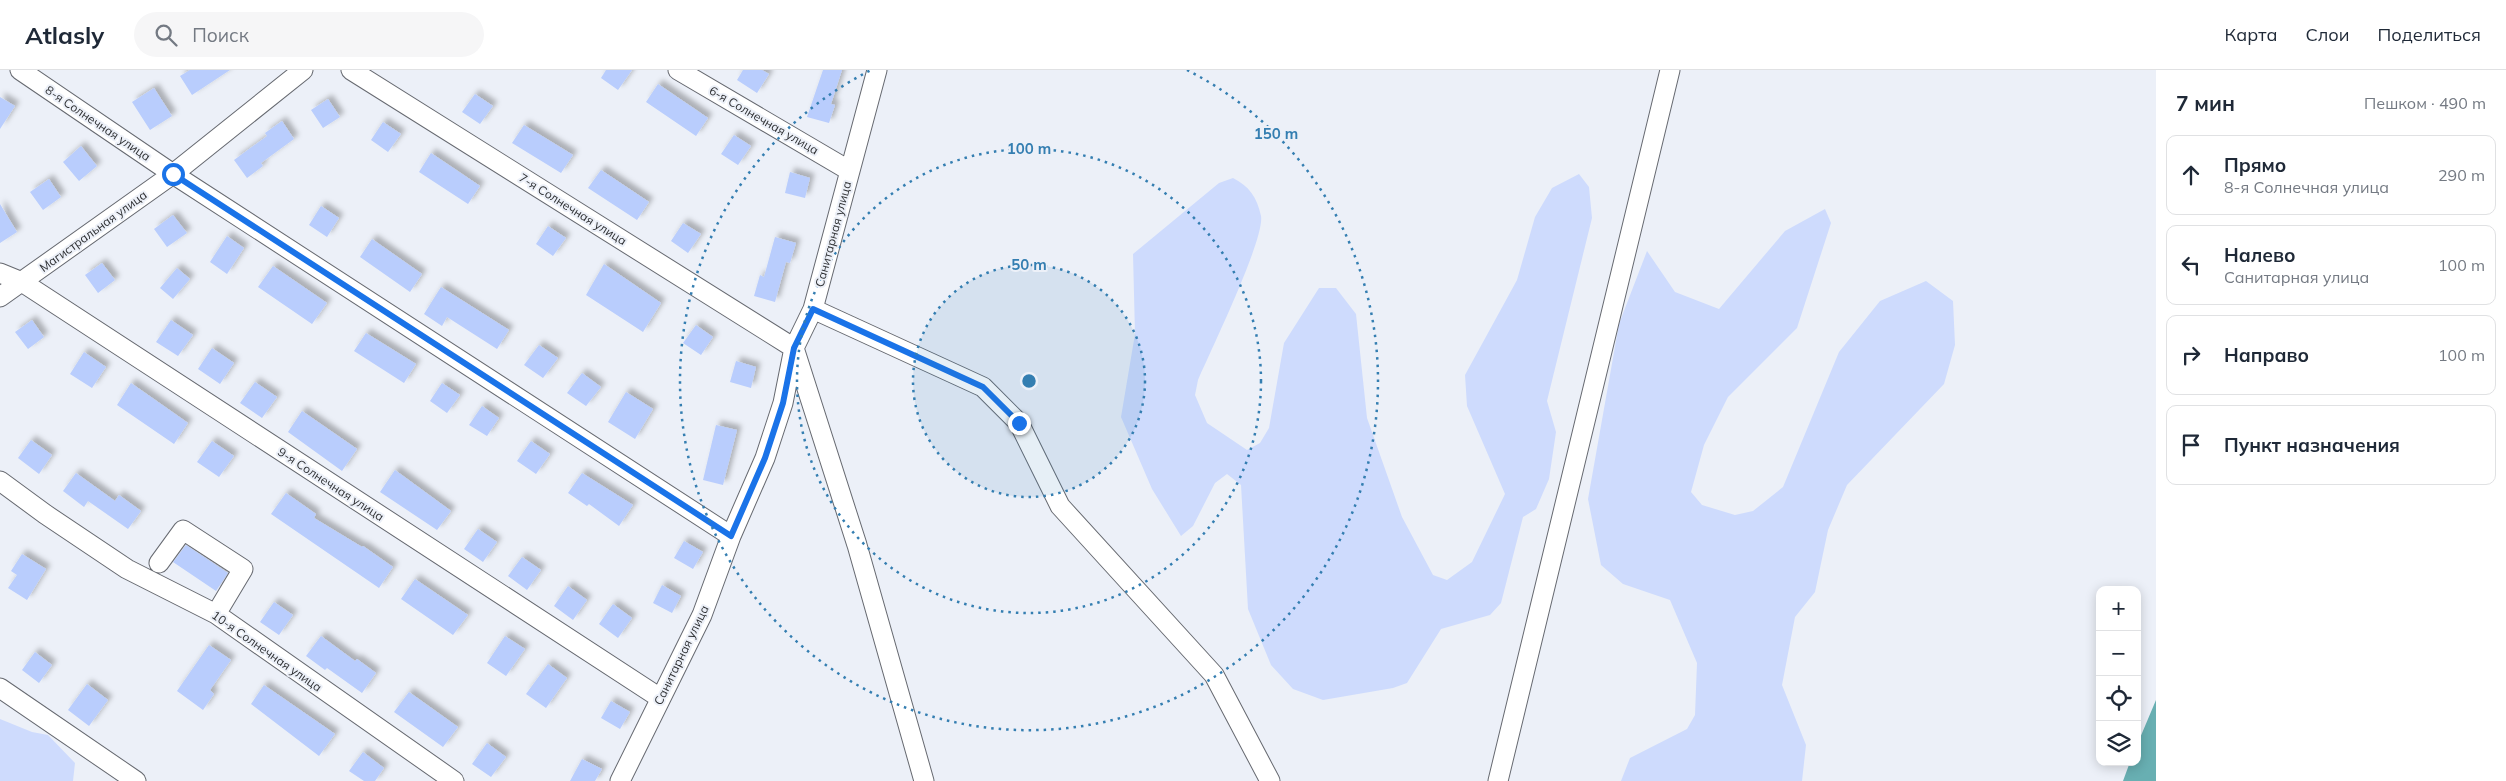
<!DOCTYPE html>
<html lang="ru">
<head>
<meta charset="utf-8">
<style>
  :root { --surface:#fff; --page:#f6f6f7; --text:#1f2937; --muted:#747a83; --line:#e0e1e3 }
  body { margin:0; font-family:Mulish,sans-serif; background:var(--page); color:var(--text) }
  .controls { position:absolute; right:15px; bottom:15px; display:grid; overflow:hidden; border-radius:10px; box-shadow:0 2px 12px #0003 }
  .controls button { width:45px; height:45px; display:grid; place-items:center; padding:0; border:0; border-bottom:1px solid var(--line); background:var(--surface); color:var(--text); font:25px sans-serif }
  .stop { position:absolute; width:15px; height:15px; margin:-11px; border:4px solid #1a73e8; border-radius:50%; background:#fff }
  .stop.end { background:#1a73e8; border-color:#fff; box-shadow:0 1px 5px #0008 }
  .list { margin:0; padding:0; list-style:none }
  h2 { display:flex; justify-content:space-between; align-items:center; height:65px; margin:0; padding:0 20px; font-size:21px }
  h2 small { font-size:16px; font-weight:400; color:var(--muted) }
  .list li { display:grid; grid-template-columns:32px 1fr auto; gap:15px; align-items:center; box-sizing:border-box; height:80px; margin:0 10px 10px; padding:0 10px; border:1px solid var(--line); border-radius:10px }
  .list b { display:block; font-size:19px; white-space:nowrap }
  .list p { margin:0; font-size:16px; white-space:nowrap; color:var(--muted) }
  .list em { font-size:16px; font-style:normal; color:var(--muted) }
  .icon { flex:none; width:28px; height:28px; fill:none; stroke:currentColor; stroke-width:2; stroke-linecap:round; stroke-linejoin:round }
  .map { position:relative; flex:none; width:2156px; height:711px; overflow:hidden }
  header { display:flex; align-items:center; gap:30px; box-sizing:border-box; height:70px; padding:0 25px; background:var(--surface); border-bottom:1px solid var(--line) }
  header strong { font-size:24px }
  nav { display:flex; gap:28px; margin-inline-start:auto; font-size:18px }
  .search { width:350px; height:45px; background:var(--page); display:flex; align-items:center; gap:12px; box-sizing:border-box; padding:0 18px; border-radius:28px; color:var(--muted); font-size:19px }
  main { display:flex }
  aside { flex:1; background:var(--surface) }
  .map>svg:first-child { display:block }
  .green { fill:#cedbfd }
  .water { fill:#68afb2 }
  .building { fill:#b9cdfd; filter:url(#shadow) }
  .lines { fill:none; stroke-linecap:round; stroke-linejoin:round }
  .minor-casing { stroke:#666970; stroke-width:21 }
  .minor { stroke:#fff; stroke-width:19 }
  .route { stroke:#1a73e8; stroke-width:6 }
  .ring { fill:none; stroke:#347eb1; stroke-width:2.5; stroke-dasharray:2.5 5 }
  .labels { text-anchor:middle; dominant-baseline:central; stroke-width:4; stroke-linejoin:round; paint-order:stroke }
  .street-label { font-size:12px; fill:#2e3033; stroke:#ecf0f8 }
  .centre { fill:#347eb1; stroke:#ecf0f8; stroke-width:2.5 }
  .ring-label { font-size:15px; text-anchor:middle; font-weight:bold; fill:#347eb1; stroke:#ecf0f8; stroke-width:4; stroke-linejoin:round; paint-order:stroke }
</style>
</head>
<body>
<header>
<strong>Atlasly</strong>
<div class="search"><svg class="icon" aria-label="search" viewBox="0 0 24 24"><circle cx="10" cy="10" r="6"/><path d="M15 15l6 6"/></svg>Поиск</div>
<nav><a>Карта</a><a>Слои</a><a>Поделиться</a></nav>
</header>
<main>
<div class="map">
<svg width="2156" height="711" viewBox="0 0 2156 711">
  <defs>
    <filter id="shadow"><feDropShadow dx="4.5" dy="-4.5" stdDeviation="2.5" flood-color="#0004"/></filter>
  </defs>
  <rect width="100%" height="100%" fill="#ecf0f8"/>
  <path class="green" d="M1579,104l10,13 3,31 -45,183 9,31 -7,47 -13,30 -13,8 -22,86 -11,12 -49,14 -34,54 -14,5 -70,12 -30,-11 -22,-24 -23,-56 -7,-124 -14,-11 -12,9 -22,43 -12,10 -29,-47 -31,-72 14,-83 -2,-80 86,-71 14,-5c16,8 24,19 28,38 4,23 -51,136 -63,164l-3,15 12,28 40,27 13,-7 9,-15 15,-85 35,-55h17l20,26 11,104 35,99 31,58 14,5 25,-18 33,-68 -38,-88 -2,-31 52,-95 18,-63 17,-29z
    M1825,139l6,14 -34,105 -69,69 -24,48 -13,47 11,13 33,10 18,-4 30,-24 56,-135 41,-51 46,-20 27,20 2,44 -11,39 -97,101 -19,45 -13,62 -20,25 -13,68 24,60 -4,36h-181l9,-23 57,-29 8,-14 2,-52 -27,-63 -47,-16 -22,-19 -13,-66 31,-175 28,-73 28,41 44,17 66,-78z
    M0,649l32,13 16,3 27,28 -2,18h-73z"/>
  <path class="water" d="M2156,630v81h-33l7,-19h7v-17z"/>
  <path class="building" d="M190,0h40l-38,25 -12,-19z
    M606,0h26l-14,20 -17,-12z
    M743,0h19l7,4 -12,19 -20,-13z
    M823,0h19l-11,34 4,1 -6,18 -22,-6z
    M658,14l50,34 -12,18 -50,-34z
    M154,18l18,28 -22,14 -18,-28z
    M475,24l18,12 -13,18 -18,-12z
    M0,27l15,9 -15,23z
    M328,29l12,18 -17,11 -12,-18z
    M282,51l12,18 -33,24 2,3 -16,12 -13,-18 33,-24 -2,-3z
    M383,52l18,12 -13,18 -17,-12z
    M524,55l49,30 -12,18 -49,-30z
    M734,65l17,11 -13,19 -17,-11z
    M81,76l16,20 -18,15 -16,-19z
    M431,83l49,33 -12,18 -49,-32z
    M601,100l48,32 -12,18 -49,-32z
    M790,102l20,6 -5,20 -20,-5z
    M49,109l12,18 -18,13 -13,-18z
    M0,134l17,28 -17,11z
    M321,136l18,12 -12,19 -18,-12z
    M173,145l14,18 -20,14 -13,-18z
    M683,153l18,11 -13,19 -17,-12z
    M548,156l18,12 -13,18 -17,-12z
    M227,166l17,12 -17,26 -17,-12z
    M775,167l21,6 -6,20 -4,-1 -11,40 -21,-6 6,-21 4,2z
    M372,169l50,35 -12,18 -50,-35z
    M102,193l13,17 -17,13 -13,-18z
    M604,194l57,39 -18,29 -57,-37z
    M273,196l54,37 -15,21 -54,-37z
    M177,198l13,11 -17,20 -13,-11z
    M441,217l68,43 -12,19 -50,-32 -5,9 -18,-12z
    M32,250l12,17 -16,12 -13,-17z
    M171,250l22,15 -15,21 -22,-14z
    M696,255l17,12 -12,18 -18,-12z
    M366,263l50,31 -12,19 -50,-32z
    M539,275l19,13 -15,20 -19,-13z
    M212,278l22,15 -14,21 -22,-15z
    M84,282l22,15 -14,21 -22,-14z
    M736,291l20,6 -5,21 -21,-6z
    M582,303l19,14 -15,19 -19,-13z
    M255,312l22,15 -15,21 -22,-15z
    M131,313l57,40 -14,21 -57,-39z
    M442,313l18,12 -13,18 -17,-12z
    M626,322l27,17 -18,30 -27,-17z
    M482,336l17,12 -12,18 -18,-11z
    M302,341l55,38 -15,22 -54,-39z
    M716,355l21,5 -14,55 -20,-5z
    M31,370l21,15 -13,19 -21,-16z
    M212,371l22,15 -15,21 -22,-15z
    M531,371l19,13 -14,20 -19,-13z
    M395,400l56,41 -14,19 -57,-38z
    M76,403l39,28 4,-6 22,16 -13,18 -40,-28 -4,6 -21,-16z
    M582,403l51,32 -14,21 -30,-22 -2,2 -19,-13z
    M286,423l30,21 -2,4 48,29 1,-1 30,21 -14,21 -108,-74z
    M478,459l19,13 -14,20 -19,-13z
    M684,471l19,11 -10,17 -19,-11z
    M186,475l42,28 -12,18 -43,-29z
    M22,484l24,15 -19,31 -19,-12 9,-13 -6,-4z
    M522,487l19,13 -14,20 -19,-14z
    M415,509l53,36 -15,20 -52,-36z
    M662,515l19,11 -9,17 -19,-10z
    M568,516l19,14 -14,20 -19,-14z
    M274,532l19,13 -14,20 -19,-13z
    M613,534l19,14 -14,20 -19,-14z
    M321,566l34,25 2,-2 19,14 -14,20 -35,-25 -2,2 -19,-14z
    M505,566l20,13 -19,27 -19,-13z
    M209,575l22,15 -21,30 4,4 -11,16 -26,-19z
    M35,582l17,13 -13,18 -17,-13z
    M548,594l19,14 -21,30 -20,-14z
    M87,614l21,16 -19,26 -21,-16z
    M264,615l71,49 -16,22 -68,-52z
    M409,622l49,35 -15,20 -49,-35z
    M611,631l19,11 -10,17 -19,-11z
    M487,673l19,14 -15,20 -19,-13z
    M363,682l21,16 -9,13h-11l-15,-10z
    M582,689l20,10 -7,12h-25z"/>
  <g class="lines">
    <g class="minor-casing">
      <path id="minor" d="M20,0l153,104 558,362
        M351,0l443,278 63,197 67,236
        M678,0l172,101
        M0,203l22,9 638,416
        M0,227l173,-123 130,-104
        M813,239l170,78 36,36 41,83 154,169 56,106
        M0,411l45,33 82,55 89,45 238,167
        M159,493l24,-33 60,39 -27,45
        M0,618l136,93
        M620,711l82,-166 29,-79 34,-78 18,-55 11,-55 19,-39 64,-239
        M1498,711l172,-711"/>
    </g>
    <use href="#minor" class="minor"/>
  </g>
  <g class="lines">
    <path class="route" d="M173,104l558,362 34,-78 18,-55 11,-55 19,-39 170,78 36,36"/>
  </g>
  <circle cx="1029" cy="311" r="116" fill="#347eb1" fill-opacity=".12"/>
  <g class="ring">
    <circle cx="1029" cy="311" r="116"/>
    <circle cx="1029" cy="311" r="232"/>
    <path d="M1187 0A349 349 0 1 1 871 0"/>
  </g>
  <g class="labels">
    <g class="street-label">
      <text transform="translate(764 50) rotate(30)">6-я Солнечная улица</text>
      <text transform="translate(98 53) rotate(34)">8-я Солнечная улица</text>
      <text transform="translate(573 139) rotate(32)">7-я Солнечная улица</text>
      <text transform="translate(93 161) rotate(-36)">Магистральная улица</text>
      <text transform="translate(833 164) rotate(-75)">Санитарная улица</text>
      <text transform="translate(331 414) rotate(33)">9-я Солнечная улица</text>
      <text transform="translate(267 581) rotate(35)">10-я Солнечная улица</text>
      <text transform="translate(681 585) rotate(-64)">Санитарная улица</text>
    </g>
  </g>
  <circle cx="1029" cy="311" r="8" class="centre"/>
  <g class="ring-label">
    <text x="1276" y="69">150 m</text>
    <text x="1029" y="84">100 m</text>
    <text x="1029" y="200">50 m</text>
  </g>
</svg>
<div class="controls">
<button>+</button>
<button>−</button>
<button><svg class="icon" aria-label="locate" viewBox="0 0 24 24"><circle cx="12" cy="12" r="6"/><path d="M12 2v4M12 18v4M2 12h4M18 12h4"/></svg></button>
<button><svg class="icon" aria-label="layers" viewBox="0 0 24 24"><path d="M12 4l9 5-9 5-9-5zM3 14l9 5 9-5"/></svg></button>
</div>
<div class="stop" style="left:173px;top:104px"></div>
<div class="stop end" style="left:1019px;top:353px"></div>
</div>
<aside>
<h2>7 мин<small>Пешком · 490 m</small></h2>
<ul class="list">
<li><svg class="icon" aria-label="ahead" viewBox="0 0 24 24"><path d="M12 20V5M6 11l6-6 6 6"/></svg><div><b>Прямо</b><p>8-я Солнечная улица</p></div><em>290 m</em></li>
<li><svg class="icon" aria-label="left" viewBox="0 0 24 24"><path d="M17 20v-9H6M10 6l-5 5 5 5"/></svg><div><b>Налево</b><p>Санитарная улица</p></div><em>100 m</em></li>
<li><svg class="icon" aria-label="right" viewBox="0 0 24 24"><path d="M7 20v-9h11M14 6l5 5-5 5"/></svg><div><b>Направо</b></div><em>100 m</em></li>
<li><svg class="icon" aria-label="arrive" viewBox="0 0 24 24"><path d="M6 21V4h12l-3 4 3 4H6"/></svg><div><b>Пункт назначения</b></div></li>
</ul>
</aside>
</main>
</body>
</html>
